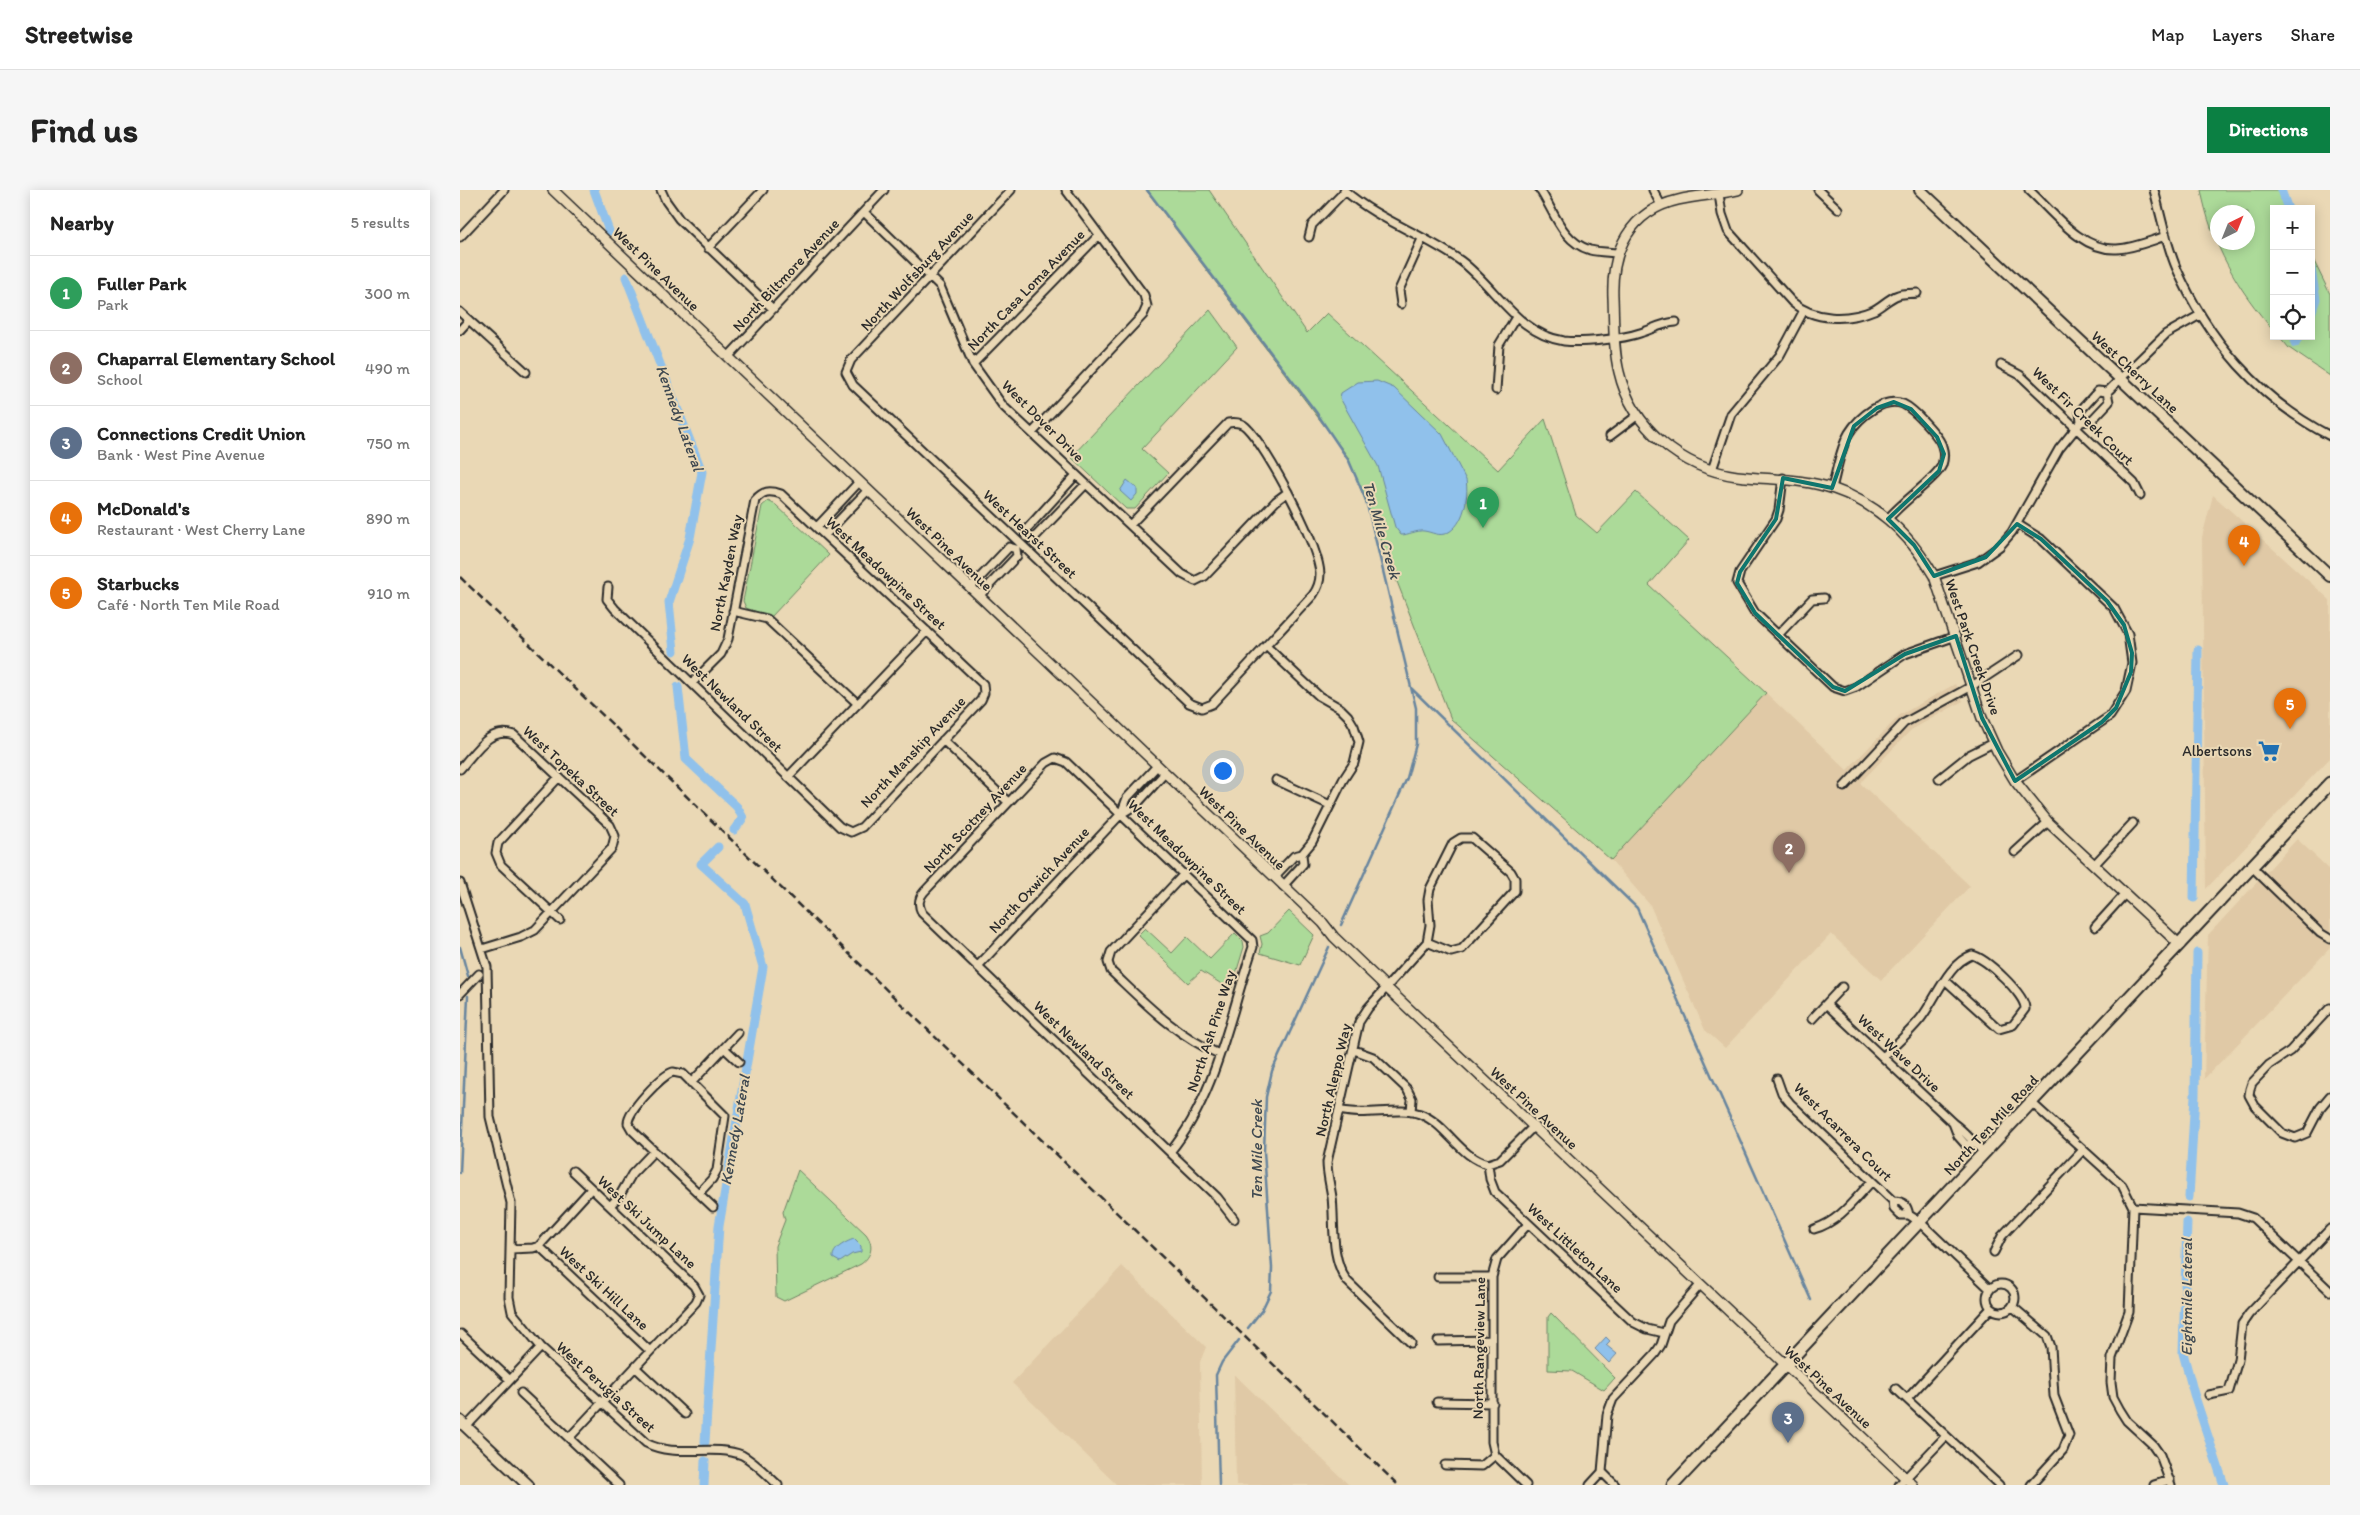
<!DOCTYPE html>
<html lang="en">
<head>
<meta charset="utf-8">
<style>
  :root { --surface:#fff; --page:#f6f6f6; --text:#222; --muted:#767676; --line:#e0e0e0; --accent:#0b8043 }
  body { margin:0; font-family:Itim,sans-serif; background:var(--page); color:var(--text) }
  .controls { position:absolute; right:15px; top:15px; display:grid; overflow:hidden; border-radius:0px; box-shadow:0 2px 12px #0003 }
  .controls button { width:45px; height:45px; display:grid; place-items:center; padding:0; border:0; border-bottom:1px solid var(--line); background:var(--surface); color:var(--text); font:25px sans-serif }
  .compass { position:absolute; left:1750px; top:15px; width:45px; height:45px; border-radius:50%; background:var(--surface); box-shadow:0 2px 12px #0003; rotate:43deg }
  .you { position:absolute; left:762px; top:580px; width:18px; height:18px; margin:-12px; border:4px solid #fff; border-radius:50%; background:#1a73e8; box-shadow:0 0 0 8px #1a73e833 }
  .badge { display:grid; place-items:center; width:32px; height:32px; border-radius:50%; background:var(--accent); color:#fff; font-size:16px; font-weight:700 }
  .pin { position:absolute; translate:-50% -41px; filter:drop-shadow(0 1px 2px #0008) }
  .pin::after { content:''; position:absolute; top:26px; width:18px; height:15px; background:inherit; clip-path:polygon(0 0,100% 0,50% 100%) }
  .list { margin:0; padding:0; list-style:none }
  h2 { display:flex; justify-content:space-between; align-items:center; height:65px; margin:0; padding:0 20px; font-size:21px }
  h2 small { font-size:16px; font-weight:400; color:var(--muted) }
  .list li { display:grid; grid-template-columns:32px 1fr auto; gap:15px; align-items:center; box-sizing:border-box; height:75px; padding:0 20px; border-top:1px solid var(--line) }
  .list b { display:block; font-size:19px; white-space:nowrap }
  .list p { margin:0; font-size:16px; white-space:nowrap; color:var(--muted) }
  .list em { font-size:16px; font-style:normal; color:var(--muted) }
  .icon { flex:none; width:28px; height:28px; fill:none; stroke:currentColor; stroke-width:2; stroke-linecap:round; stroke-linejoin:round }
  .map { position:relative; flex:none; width:1870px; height:1295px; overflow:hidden; border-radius:0px }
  header { display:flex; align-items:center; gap:30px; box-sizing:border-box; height:70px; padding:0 25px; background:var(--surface); border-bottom:1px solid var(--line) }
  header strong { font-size:24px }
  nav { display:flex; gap:28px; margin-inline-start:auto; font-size:18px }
  .intro { display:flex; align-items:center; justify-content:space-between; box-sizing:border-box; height:120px; padding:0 30px }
  h1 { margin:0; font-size:35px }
  .button { padding:12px 22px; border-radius:0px; background:var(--accent); color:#fff; font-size:18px; font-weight:700 }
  main { display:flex; gap:30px; padding:0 30px }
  aside { flex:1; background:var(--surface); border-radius:0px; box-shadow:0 2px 12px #0003 }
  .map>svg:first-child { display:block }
  .built { fill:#e0c9a6 }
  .green { fill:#acda99; stroke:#6c8262; fill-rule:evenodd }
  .water { fill:#90c1eb; stroke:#68859e }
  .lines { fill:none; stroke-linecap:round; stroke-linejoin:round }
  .stream { stroke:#68859e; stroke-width:2.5 }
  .canal { stroke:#90c1eb; stroke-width:9 }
  .minor-casing { stroke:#2b2b2b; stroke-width:11 }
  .tertiary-casing { stroke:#2b2b2b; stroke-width:12 }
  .secondary-casing { stroke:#2b2b2b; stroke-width:14 }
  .primary-casing { stroke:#2b2b2b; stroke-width:15 }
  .minor { stroke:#ead8b5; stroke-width:7 }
  .tertiary { stroke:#ead8b5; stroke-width:9 }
  .secondary { stroke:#ead8b5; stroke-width:10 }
  .primary { stroke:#ead8b5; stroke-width:11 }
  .rail { stroke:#2b2b2b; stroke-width:2.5; stroke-dasharray:8 4; stroke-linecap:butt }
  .marked { fill:none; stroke:#0f766e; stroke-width:4; stroke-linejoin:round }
  .labels { text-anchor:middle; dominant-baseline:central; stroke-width:4; stroke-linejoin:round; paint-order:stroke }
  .street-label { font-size:15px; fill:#2b2b2b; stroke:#ead8b5 }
  .poi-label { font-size:15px; fill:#2b2b2b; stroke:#ead8b5; text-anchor:end }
  .water-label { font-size:16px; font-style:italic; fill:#3f4951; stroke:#ead8b5 }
</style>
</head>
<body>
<header>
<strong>Streetwise</strong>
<nav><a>Map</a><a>Layers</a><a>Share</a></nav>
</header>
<div class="intro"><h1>Find us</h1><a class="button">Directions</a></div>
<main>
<aside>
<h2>Nearby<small>5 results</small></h2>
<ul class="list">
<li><span class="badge" style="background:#2e9e5b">1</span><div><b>Fuller Park</b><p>Park</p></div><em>300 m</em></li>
<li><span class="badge" style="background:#8d6e63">2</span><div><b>Chaparral Elementary School</b><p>School</p></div><em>490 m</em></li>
<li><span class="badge" style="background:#5c6f8a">3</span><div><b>Connections Credit Union</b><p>Bank · West Pine Avenue</p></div><em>750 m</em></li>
<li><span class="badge" style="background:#e8710a">4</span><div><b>McDonald's</b><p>Restaurant · West Cherry Lane</p></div><em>890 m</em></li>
<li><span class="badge" style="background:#e8710a">5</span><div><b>Starbucks</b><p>Café · North Ten Mile Road</p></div><em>910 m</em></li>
</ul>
</aside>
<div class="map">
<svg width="1870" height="1295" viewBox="0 0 1870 1295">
  <rect width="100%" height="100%" fill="#ead8b5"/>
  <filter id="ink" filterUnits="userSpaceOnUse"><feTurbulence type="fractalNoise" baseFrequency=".02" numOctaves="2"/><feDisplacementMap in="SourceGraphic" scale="10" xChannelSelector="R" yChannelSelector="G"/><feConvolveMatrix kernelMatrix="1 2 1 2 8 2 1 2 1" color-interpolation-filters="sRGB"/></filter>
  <g filter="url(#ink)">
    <path class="built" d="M1753,305l117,105v158l-124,131 -4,-352z
      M1495,494l8,17 -52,29 -51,53 110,103 -89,94 -50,-46 -106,114 -20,-18 -55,-125 -39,-45 155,-167 81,77 53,-55z
      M1837,649l33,31v78l-126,131 4,-144z
      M662,1076l84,81 -6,15 2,123h-85l-105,-102z
      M774,1184l115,111h-113z"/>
    <path class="green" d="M686,0h63l98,143 20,-20 171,157 47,-51 31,96 21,18 39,-41 53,48 -40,45 117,108 -155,167 -160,-141 -103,-262z
      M1741,0h82l8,19h-17v122c-36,-41 -63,-87 -73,-141zM1788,22v30h-30v-30z
      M1851,65l19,39v82l-41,-28 -10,-12h32z
      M750,120l27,37 -95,102 26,24 -33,36h-9l-55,-52z
      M308,311l8,4 53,50 -58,62 -25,-9 -3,-7 19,-95z
      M829,721l25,24 -14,30 -40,-12 2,-9 -2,-8 8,-3z
      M685,738l27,25 15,-16 23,22 25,-26 8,8 1,6 -13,43 -30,-19 -13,12 -50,-48z
      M338,980l68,64c8,11 6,22 -5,30l-77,37 -8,-4 -1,-51 10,-26 -2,-8z
      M1091,1123l64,65 -11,12 -32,-19 -24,-1v-53z"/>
    <path class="water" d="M917,191l17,7 48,46 24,46c3,17 -2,45 -19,53 -8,4 -15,-1 -23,-2 -7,-1 -16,4 -23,4l-6,-8 -17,-61 -38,-68 1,-5 17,-11z
      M667,290l10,8v6l-6,7 -11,-10z
      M394,1049l7,7v6l-9,2 -12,8 -7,-4c-1,-9 12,-16 21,-19z
      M1146,1147l4,4 -4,4 11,9 -8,9 -14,-14z"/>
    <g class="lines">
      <path class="stream" d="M687,0l169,222 33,49 17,39 50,208v36l-9,34 -66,147
        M952,499l225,219 174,392
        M0,757l8,29
        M0,983l8,-177
        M788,1138l14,-18 9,-19 1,-23 -8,-117 2,-54 6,-26 57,-124
        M759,1295l-3,-110 6,-13 17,-22"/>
      <path class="canal" d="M134,0l15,41
        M1821,0l7,19
        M1851,79l5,30 -5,15
        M166,87l76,195 -12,66 -21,64 5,49
        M1835,153l4,-7
        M218,497l8,72 51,48 6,11 -9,12
        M1734,708l4,-248
        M1729,1007l6,-101 2,-143
        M1727,1032l-4,131 11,41 30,91
        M245,1252l14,-216 44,-259 -18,-63 -44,-40 17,-17
        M244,1295l1,-24"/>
      <g class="minor-casing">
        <path id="minor" d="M201,0l5,11 13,18 94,90
          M551,0l-160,170 -5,12 7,13 336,318 13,5 10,-4 101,-109c5,-7 7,-13 7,-21 -1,-29 -53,-127 -74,-147 -5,-5 -11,-5 -18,-4l-98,102
          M884,0c35,31 80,44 117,71 35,26 56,73 103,80 18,2 59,-2 76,-8 13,-4 22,-10 36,-11
          M1080,0c14,21 22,52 50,60 8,2 18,2 27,3
          M1193,0l8,15
          M1358,0l20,19
          M1569,0c24,22 52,61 88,59 17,-1 33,-8 49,-13
          M1694,0c7,26 12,53 22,77 31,72 84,133 154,169
          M1259,4l3,20 6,17 64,71c22,19 56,19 82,8 8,-4 15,-12 24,-15 5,-2 13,-1 19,-2
          M404,22l76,74 33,78 30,42 179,168 13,7 10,-5 71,-75 12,-9
          M0,47l44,-47
          M849,47l3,-12 33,-34
          M248,58l55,-58
          M941,114l-2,-14 23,-51
          M0,122l66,60
          M0,140l9,-10
          M268,167l156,-167
          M513,174l126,-129
          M1541,175l19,10 114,108 6,12
          M1036,200l3,-45 17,-28
          M1647,202l2,10 -17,18 -11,2 -1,-11 18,-20 9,1 59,-58 34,-19
          M572,243l111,-118 4,-9 -3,-11 -78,-105
          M1150,246l28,-21
          M1252,280l19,-56 49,-59 23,-43
          M1323,288l-4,32 -3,9 -36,53 -3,11 18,30 78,74 12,4 11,-4 49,-33 51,-18
          M1372,298c5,-18 8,-39 17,-55 10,-16 35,-37 54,-29 11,5 36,32 39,42 2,6 2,13 0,19 -5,13 -42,38 -54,54
          M357,337l42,-45
          M365,345l43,-45
          M566,347l7,2 53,-55
          M566,347l-1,-6 51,-56
          M1474,386l44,-14 22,-16 12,-14 47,-83 22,-27
          M148,397l-1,12 8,10 225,218 11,5 11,-5 119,-127 3,-7 -1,-9 -202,-190c-12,-4 -18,-3 -26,6l-27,139 -7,15 -29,29
          M510,398l39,-41 7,2
          M519,406l38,-40 -1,-7
          M273,421l34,8 91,85
          M1318,445l34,-36 12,-1
          M806,456l53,50 21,12 8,8 6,10 5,16 -5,21 -11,17 -31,62 -10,12
          M483,550l65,62
          M0,579c15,-16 29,-43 54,-34l96,90 5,11 -3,12 -77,82 -14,7 -39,12
          M99,587l-61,66 -2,10 5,12 59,55
          M328,587l139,-146
          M1479,589l30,-24 24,-12
          M816,590l54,25
          M1555,591l95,-65 16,-25 6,-28 -4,-29 -14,-26 -73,-69 -24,-15
          M1384,597l60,-64 68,-37 47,-31
          M661,624l6,-16 30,-32
          M1555,662l33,-30
          M1634,675l39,-42
          M1792,677l68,66 10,6
          M724,684l-73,78 -3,10 3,9c34,32 64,64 108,83
          M814,687l20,-21 8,-2 1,10 -20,22
          M0,693l27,84 3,150 21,86 -2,94 3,15 29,35 105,96c30,16 67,0 96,12 13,7 25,20 36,30
          M1635,737l30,-33
          M518,776l143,-152 15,-9 29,-32
          M0,804l19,-20
          M1366,814l127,119
          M1870,818l-40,43 -21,14 -17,18 -2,6 -1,6 6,11 27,27 13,5 12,-5 13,-25 10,-12
          M1352,829l30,-32
          M264,858l15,14
          M894,860l19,7 34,32 5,10 -1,13
          M1423,867c13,-13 27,-25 38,-39 15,-19 27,-55 51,-63 14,3 54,40 53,54l-12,16 -14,4 -53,-48
          M1317,889l5,14 8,10 103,98
          M231,893l47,-50
          M1572,913l90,82 11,22 105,6 15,5 77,73
          M879,920c25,7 60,-4 81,4 27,10 40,44 68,50l12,-4 34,-34
          M1514,954l-8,1 -8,-9 -5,-13c14,10 20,20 32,30
          M710,962c46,-55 60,-138 83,-205l-1,-7 -186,-178 -11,-4 -9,5 -122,129c-6,7 -6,13 -2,21l255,246 40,38 17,22
          M1028,974l2,15 5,13 138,130 14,7 17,4
          M239,1003l13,-14 5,-9 8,-54 -42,-42 -10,-2c-11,3 -45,39 -45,51l4,7 81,77
          M1433,1011c11,0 14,4 16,14h-9l-6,-6z
          M150,1016l10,-11 12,-21 22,-23
          M1673,1017l-4,105 -17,46 -1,24 2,15 7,13 7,11 26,24 7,10 11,30
          M1449,1025l11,7 70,67
          M1354,1039c25,-7 41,-30 58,-48
          M79,1056l111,105
          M51,1059l22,-1 6,-2 52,-57
          M1534,1062l8,-16 81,-86
          M978,1087h54
          M1527 1108a14 14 0 1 1 28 0a14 14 0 1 1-28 0Z
          M1553,1117l34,29 4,11 3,49 15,39 -6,15 -32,35
          M1,1144l49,46
          M978,1151l54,-1
          M951,1153l-64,-62c-17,-24 -12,-56 -15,-84 -2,-13 -5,-23 -5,-35l32,-140 9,-14 59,-66 3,-17 -2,-25 2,-11 23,-46 8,-5h11l39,34 4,7v12l-53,58 -11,3 -24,-10
          M175,1177l50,47
          M1436,1199l103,96
          M61,1203l98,92
          M1749,1205l20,-4 9,-31 4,-36 7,-10 81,-85
          M1447,1209l84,-91
          M977,1212l56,1
          M6,1237l75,-80
          M109,1248l127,-136 3,-7 -5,-9 -121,-115
          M1035,1265l-3,-13v-165l5,-18 31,-35
          M1035,1265l31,30
          M985,1275l37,1 13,-11
          M1142,1282l13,13
          M1130,1295l12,-13 5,-57 6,-16 42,-45 6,-9 8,-24 31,-36
          M1439,1295l47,-49
          M1694,1295l16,-5"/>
      </g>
      <g class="tertiary-casing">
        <path id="tertiary" d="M93,0l770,733 11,14 53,51 526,497
          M1278,0c-20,5 -40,5 -60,10 -48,11 -67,51 -65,97 1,25 0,51 6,75 13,56 62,96 118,104 33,4 65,2 97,13 44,15 77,47 100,87l48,142 15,33 18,30 33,41 132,123"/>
      </g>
      <g class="secondary-casing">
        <path id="secondary" d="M1460,0l410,386
          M0,1231l68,64"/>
      </g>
      <g class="primary-casing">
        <path id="primary" d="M1213,1295l657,-702"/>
      </g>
      <use href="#minor" class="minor"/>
      <use href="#tertiary" class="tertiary"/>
      <use href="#secondary" class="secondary"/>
      <use href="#primary" class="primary"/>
      <path class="rail" d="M0,387l938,908"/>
    </g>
  </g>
  <path class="marked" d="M1434,212l17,7 26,28 7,17 -5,17 -51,48 26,26 20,31 52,-19 31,-33 24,15 66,62 17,24 8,28 -1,19 -15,36 -14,14 -87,59 -33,-63 -26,-82 -51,18 -60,37 -12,-4 -78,-74 -18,-30 3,-11 36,-53 7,-41 49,10 22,-62 23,-18z"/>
  <defs>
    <g id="supermarket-bare" transform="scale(1.725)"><path d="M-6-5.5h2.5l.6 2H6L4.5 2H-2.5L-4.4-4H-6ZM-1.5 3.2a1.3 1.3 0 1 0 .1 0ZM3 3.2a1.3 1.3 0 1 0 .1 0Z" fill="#1f6fb2" stroke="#ead8b5" stroke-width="2.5" paint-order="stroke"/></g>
  </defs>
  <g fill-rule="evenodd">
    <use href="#supermarket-bare" x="1809" y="561"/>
  </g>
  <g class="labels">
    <g class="street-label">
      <text transform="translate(196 79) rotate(44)">West Pine Avenue</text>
      <text transform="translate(457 81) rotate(-47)">North Wolfsburg Avenue</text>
      <text transform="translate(326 85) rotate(-47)">North Biltmore Avenue</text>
      <text transform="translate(566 100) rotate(-46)">North Casa Loma Avenue</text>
      <text transform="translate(1675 182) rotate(43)">West Cherry Lane</text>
      <text transform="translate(1623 226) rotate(44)">West Fir Creek Court</text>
      <text transform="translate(583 231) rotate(45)">West Dover Drive</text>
      <text transform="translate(570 344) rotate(43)">West Hearst Street</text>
      <text transform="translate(489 359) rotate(44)">West Pine Avenue</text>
      <text transform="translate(266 383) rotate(-79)">North Kayden Way</text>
      <text transform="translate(426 383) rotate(43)">West Meadowpine Street</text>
      <text transform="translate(1513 457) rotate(71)">West Park Creek Drive</text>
      <text transform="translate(272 513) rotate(44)">West Newland Street</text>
      <text transform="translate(453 562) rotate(-47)">North Manship Avenue</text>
      <text transform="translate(111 581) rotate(43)">West Topeka Street</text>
      <text transform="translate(515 628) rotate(-47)">North Scotney Avenue</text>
      <text transform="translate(782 638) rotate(44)">West Pine Avenue</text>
      <text transform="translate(727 667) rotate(44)">West Meadowpine Street</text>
      <text transform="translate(579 690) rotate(-47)">North Oxwich Avenue</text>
      <text transform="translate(751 841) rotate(-72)">North Ash Pine Way</text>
      <text transform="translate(624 860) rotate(44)">West Newland Street</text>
      <text transform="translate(1439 863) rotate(43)">West Wave Drive</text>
      <text transform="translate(873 890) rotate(-77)">North Aleppo Way</text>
      <text transform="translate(1074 918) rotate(43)">West Pine Avenue</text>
      <text transform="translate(1531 935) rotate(-47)">North Ten Mile Road</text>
      <text transform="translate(1383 942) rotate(45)">West Acarrera Court</text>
      <text transform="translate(187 1032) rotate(43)">West Ski Jump Lane</text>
      <text transform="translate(1115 1058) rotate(43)">West Littleton Lane</text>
      <text transform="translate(144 1098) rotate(43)">West Ski Hill Lane</text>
      <text transform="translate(1019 1158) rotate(-89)">North Rangeview Lane</text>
      <text transform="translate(146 1197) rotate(42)">West Perugia Street</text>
      <text transform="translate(1368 1197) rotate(43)">West Pine Avenue</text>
    </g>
    <g class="poi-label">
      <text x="1792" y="561">Albertsons</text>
    </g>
    <g class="water-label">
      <text transform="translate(220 228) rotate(70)">Kennedy Lateral</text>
      <text transform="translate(922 340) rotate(74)">Ten Mile Creek</text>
      <text transform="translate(275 940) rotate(-80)">Kennedy Lateral</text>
      <text transform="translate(796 960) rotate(-90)">Ten Mile Creek</text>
      <text transform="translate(1726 1107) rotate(-90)">Eightmile Lateral</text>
    </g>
  </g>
</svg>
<div class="controls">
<button>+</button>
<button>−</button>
<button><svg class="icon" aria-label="locate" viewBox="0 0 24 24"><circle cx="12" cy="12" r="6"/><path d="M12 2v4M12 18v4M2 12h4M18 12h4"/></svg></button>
</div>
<svg class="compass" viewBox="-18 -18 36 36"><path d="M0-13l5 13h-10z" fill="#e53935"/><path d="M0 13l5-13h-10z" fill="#767676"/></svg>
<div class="you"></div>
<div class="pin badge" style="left:1023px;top:338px;background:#2e9e5b">1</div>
<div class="pin badge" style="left:1329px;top:683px;background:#8d6e63">2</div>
<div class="pin badge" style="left:1328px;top:1253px;background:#5c6f8a">3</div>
<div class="pin badge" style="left:1784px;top:376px;background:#e8710a">4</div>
<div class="pin badge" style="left:1830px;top:539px;background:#e8710a">5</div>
</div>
</main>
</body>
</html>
